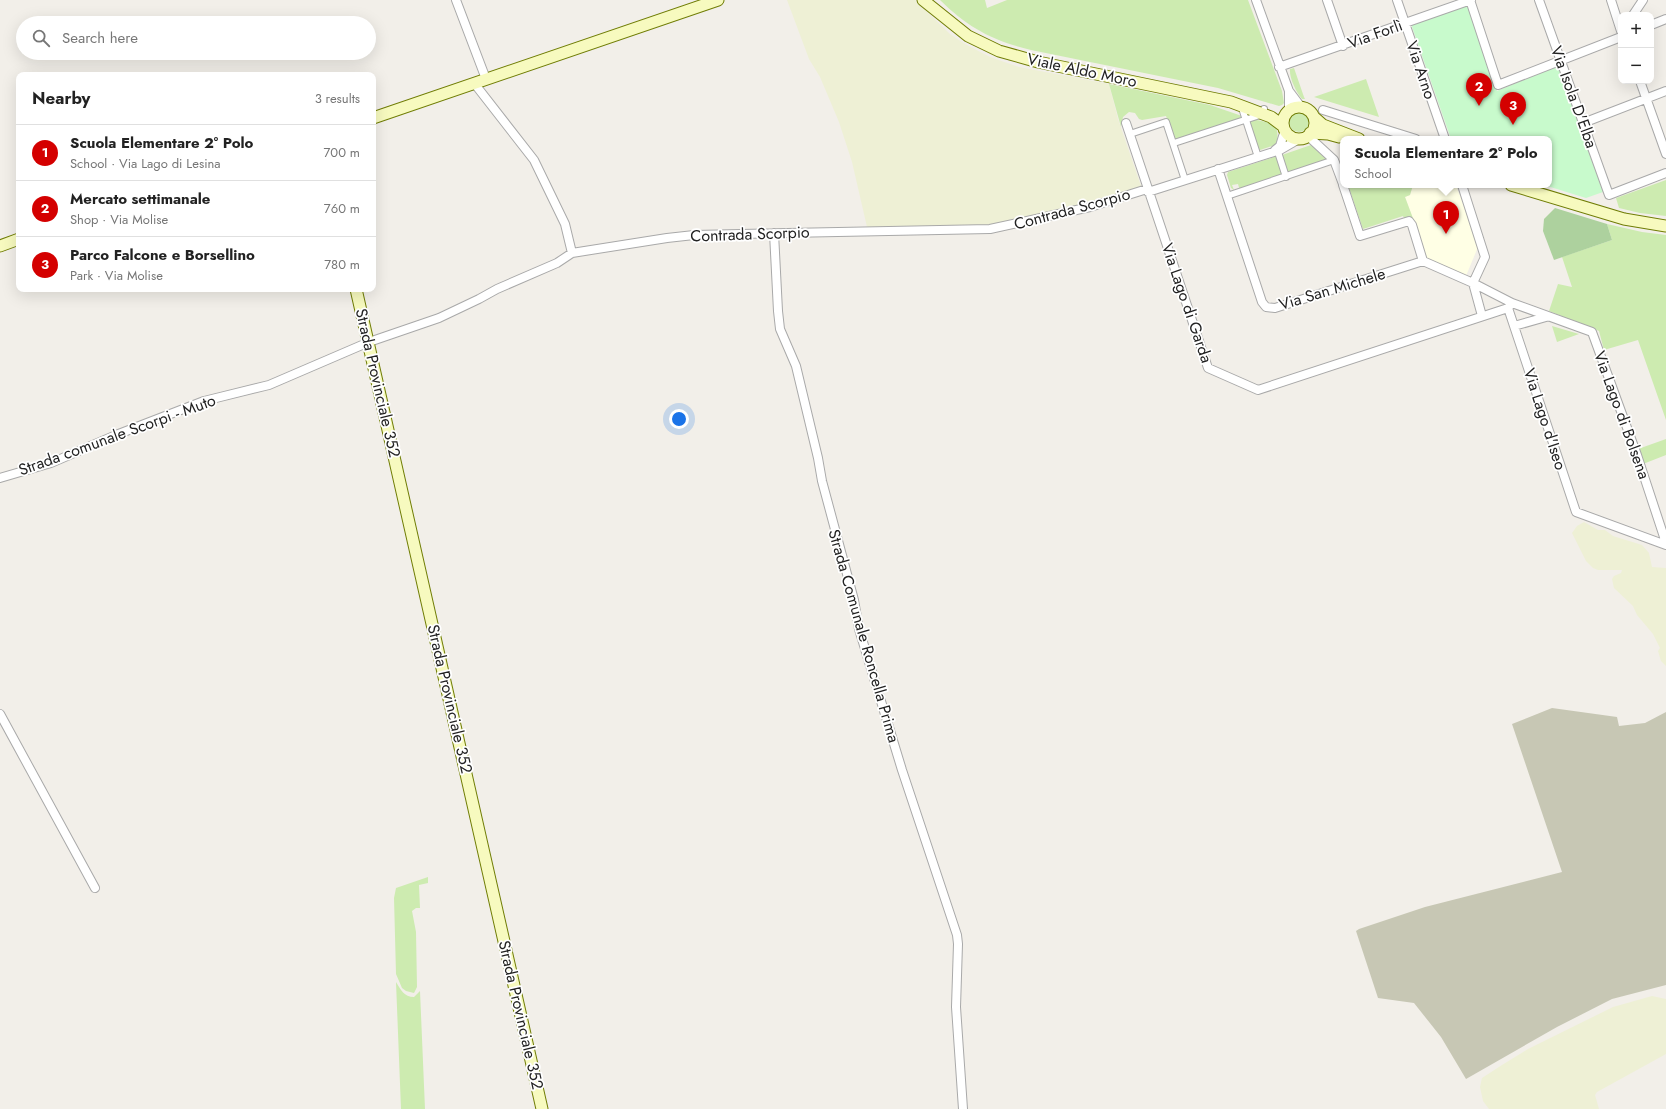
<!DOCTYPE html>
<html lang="en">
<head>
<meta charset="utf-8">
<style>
  :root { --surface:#fff; --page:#f2f2f2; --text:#222; --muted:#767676; --line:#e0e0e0; --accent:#d40000 }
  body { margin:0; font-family:Jost,sans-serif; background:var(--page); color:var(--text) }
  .controls { position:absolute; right:12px; top:12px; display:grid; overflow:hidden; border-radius:8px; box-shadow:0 4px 16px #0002 }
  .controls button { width:36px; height:36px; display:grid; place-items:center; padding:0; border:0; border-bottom:1px solid var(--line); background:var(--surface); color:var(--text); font:20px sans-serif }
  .you { position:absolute; left:679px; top:419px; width:14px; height:14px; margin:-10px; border:3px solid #fff; border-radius:50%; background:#1a73e8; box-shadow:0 0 0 6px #1a73e833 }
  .badge { display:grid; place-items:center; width:26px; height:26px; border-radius:50%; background:var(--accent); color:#fff; font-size:13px; font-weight:700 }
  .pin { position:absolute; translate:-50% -33px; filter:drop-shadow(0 1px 2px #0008) }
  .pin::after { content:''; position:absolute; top:21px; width:14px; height:12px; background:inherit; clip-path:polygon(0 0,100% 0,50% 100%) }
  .popup { position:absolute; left:1340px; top:136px; width:212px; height:52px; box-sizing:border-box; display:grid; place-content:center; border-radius:8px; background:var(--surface); filter:drop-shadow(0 1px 3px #0005); font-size:13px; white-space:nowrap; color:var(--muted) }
  .popup b { font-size:15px; color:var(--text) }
  .popup::after { content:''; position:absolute; left:50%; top:100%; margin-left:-8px; border:8px solid transparent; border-top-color:var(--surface) }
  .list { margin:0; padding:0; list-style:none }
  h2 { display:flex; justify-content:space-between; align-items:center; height:52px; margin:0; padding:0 16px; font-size:17px }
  h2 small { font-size:13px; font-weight:400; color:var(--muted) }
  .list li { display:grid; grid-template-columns:26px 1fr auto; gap:12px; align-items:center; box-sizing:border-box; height:56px; padding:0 16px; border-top:1px solid var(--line) }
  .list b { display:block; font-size:15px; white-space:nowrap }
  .list p { margin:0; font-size:13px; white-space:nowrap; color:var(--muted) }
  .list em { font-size:13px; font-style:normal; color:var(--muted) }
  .icon { flex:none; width:22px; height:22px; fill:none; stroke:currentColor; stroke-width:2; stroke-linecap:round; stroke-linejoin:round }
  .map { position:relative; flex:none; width:1666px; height:1109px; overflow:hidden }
  .search { position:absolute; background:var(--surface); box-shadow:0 4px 16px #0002; left:16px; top:16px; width:360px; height:44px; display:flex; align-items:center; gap:10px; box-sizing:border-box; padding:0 14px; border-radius:22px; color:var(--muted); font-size:15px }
  .panel { position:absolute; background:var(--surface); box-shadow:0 4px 16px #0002; left:16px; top:72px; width:360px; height:220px; border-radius:8px }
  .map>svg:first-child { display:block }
  .education { fill:#ffffe5 }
  .construction { fill:#c7c7b4 }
  .farmland { fill:#eef0d5 }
  .grass { fill:#cdebb0 }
  .forest { fill:#add19e }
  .park { fill:#c8facc }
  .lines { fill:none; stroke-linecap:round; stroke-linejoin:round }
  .pedestrian-casing { stroke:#a9a9a9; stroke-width:8 }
  .minor-casing { stroke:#a9a9a9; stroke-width:10 }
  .secondary-casing { stroke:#707d05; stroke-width:13 }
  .pedestrian { stroke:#fff; stroke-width:6 }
  .minor { stroke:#fff; stroke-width:8 }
  .secondary { stroke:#f7fabf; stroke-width:11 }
  .labels { text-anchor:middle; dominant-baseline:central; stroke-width:3.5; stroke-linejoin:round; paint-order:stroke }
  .street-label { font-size:16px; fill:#222; stroke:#fff }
</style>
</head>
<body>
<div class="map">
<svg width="1666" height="1109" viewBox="0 0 1666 1109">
  <rect width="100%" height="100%" fill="#f2efe9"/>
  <path class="education" d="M1413,185h43l22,62 -12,29 -39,-18 -22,-61 5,-2z"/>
  <path class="construction" d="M1552,708l65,9 2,9 26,-3 21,-11v273l-54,14 -55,28 -91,52 -25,-42 -27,-34 -36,-5 -22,-67 3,-2 66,-22 137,-35 -50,-148z"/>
  <path class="farmland" d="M787,0h128l35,34 15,10 25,13 29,10 90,17 9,35 23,67 -4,3 -32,11 -125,27 -104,1 -9,-1 -15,-65 -13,-40 -19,-45 -11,-18z
    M1584,522l14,8h7l8,6 29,9 7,8 3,14 14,1v98l-5,-5 -3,-10 2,-3 -7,-14 -16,-19 -4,-9 -19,-18 -2,-9 2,-3 7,-3 1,-3h-24l-5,-2 -7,-7 -14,-28 5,-7z
    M1652,996l14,3v55l-69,38 -2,3 4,14h-110l-6,-8 -3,-14 2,-9 20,-13 26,-16 85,-42z"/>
  <path class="grass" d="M940,0h45l2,8 20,-8h241l34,91 2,12 -2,2 -3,1 -61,-18 -187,-38c-38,-9 -64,-23 -91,-50z
    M1294,68l10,29 1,2h-3c-6,-7 -13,-22 -12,-30z
    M1366,79l13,38 -65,-20z
    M1109,84l101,21 32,11 1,3 -68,22 -9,-25 -24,4 -3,-1 -4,-6 -6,-1 -6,5 -2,10z
    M1289 122a10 10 0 1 1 20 0a10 10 0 1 1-20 0Z
    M1253,119l21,5c4,6 5,14 1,21l-18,6 -10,-31z
    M1311,145l17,16 -40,13 -6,-19z
    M1277,156l6,20 -43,15 -2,-7 -6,1 2,5 -3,-2 -4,-13 1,-3z
    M1666,180v36l-26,-3 -21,-5 -3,-10z
    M1348,185h65l-3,10 -5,2 9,24 -3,-3h-7l-1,-2 -40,13z
    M1607,224l35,8 24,3v185l-28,-80 -34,10 -5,-19 -50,-20 9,-27 14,3 -10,-30 50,-17z
    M1552,326l27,8 -22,8z
    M1666,439v16l-23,9 -5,-15z
    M428,877v6l-9,2 1,23h-4l-4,3 4,21 1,55 -3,6 -8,-2 -4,-3 -6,-14 -2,-76 2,-10z
    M396,982c5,8 8,15 18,15l6,-6 5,118h-24z"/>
  <path class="forest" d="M1555,208l52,16 5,16 -58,20 -11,-29 1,-12z"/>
  <path class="park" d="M1468,4l29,87 61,-25 45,126 -17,6 -42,-13h5v-46h-98l-40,-115z"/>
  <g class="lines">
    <g class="pedestrian-casing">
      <path id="pedestrian" d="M1241,105l17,52
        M1130,134l36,-12 19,58
        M1174,143l89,-29 1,-5
        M1277,149l9,28
        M1227,196l107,-36"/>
    </g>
    <g class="minor-casing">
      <path id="minor" d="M456,0l30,79
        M1256,0l33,91v19
        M1327,0l16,46
        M1397,0l48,139
        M1470,0l28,85 123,-48
        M1539,0l70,195 57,-22
        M1611,0l10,31
        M1633,15l10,-15
        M1651,25l15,-6
        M1279,67l192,-67
        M1640,81l26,73
        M474,83l60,77 31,64 7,29
        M1289,91l12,16
        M1323,110l93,29
        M1126,123l82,245 50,22 250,-82 4,-5
        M1583,123l83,-32
        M1308,136l26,24 9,24
        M1275,150l5,-4 5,-16
        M1218,169l44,133 4,5 9,1 148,-47
        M1343,185l17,51 49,-15 3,4 11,36
        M1462,185l23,72 -12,26
        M1148,192l132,-42 19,-11
        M774,233l4,78 2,18 16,37 22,92 4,23 32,119 5,29 43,141 55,165 1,9 -2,63 7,102
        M1423,261l50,22 39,20 80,29 45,123 29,88
        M1473,283l9,33
        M1508,308l68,204 90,33
        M1514,326l32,-9
        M0,478l51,-15 65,-28 88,-34 65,-16 100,-43 70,-24 40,-19 18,-10 60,-26 15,-10 95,-15 27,-3 296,-6 100,-22 57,-18
        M0,714l95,174"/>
    </g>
    <g class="secondary-casing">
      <path id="secondary" d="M923,0l45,36 31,15 39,11 193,40 40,15 12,9
        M1283 123a16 16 0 1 1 32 0a16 16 0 1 1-32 0Z
        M1314,117l9,8 36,14
        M373,118l345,-118
        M1310,133l18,1 11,3
        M1511,185l113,34 42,7
        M0,246l19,-7
        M356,289l186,820"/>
    </g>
    <use href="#pedestrian" class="pedestrian"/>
    <use href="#minor" class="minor"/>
    <use href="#secondary" class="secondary"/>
  </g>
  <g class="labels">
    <g class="street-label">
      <text transform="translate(1375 34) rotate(-20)">Via Forlì</text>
      <text transform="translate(1082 70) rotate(12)">Viale Aldo Moro</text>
      <text transform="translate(1421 70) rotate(71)">Via Arno</text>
      <text transform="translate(1574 97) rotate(70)">Via Isola D'Elba</text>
      <text transform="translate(1072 209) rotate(-15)">Contrada Scorpio</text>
      <text transform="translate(750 234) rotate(-2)">Contrada Scorpio</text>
      <text transform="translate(1332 289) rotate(-17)">Via San Michele</text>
      <text transform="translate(1187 303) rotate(71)">Via Lago di Garda</text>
      <text transform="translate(378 383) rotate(77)">Strada Provinciale 352</text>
      <text transform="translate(1622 415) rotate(70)">Via Lago di Bolsena</text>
      <text transform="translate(1545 419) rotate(72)">Via Lago d'Iseo</text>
      <text transform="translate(117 435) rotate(-20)">Strada comunale Scorpi - Muto</text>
      <text transform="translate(864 636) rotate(74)">Strada Comunale Roncella Prima</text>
      <text transform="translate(450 699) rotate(77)">Strada Provinciale 352</text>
      <text transform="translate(521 1015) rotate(77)">Strada Provinciale 352</text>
    </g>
  </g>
</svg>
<div class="controls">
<button>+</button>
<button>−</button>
</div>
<div class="you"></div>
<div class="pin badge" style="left:1446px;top:234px">1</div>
<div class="popup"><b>Scuola Elementare 2° Polo</b>School</div>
<div class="pin badge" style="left:1479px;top:106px">2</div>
<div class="pin badge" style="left:1513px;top:125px">3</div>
<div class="search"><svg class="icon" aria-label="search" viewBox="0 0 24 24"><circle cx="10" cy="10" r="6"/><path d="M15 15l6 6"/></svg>Search here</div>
<section class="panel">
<h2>Nearby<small>3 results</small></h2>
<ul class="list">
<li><span class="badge">1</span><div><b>Scuola Elementare 2° Polo</b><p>School · Via Lago di Lesina</p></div><em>700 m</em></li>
<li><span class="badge">2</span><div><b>Mercato settimanale</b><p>Shop · Via Molise</p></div><em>760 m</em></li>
<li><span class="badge">3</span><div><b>Parco Falcone e Borsellino</b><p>Park · Via Molise</p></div><em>780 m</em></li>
</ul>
</section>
</div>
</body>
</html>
